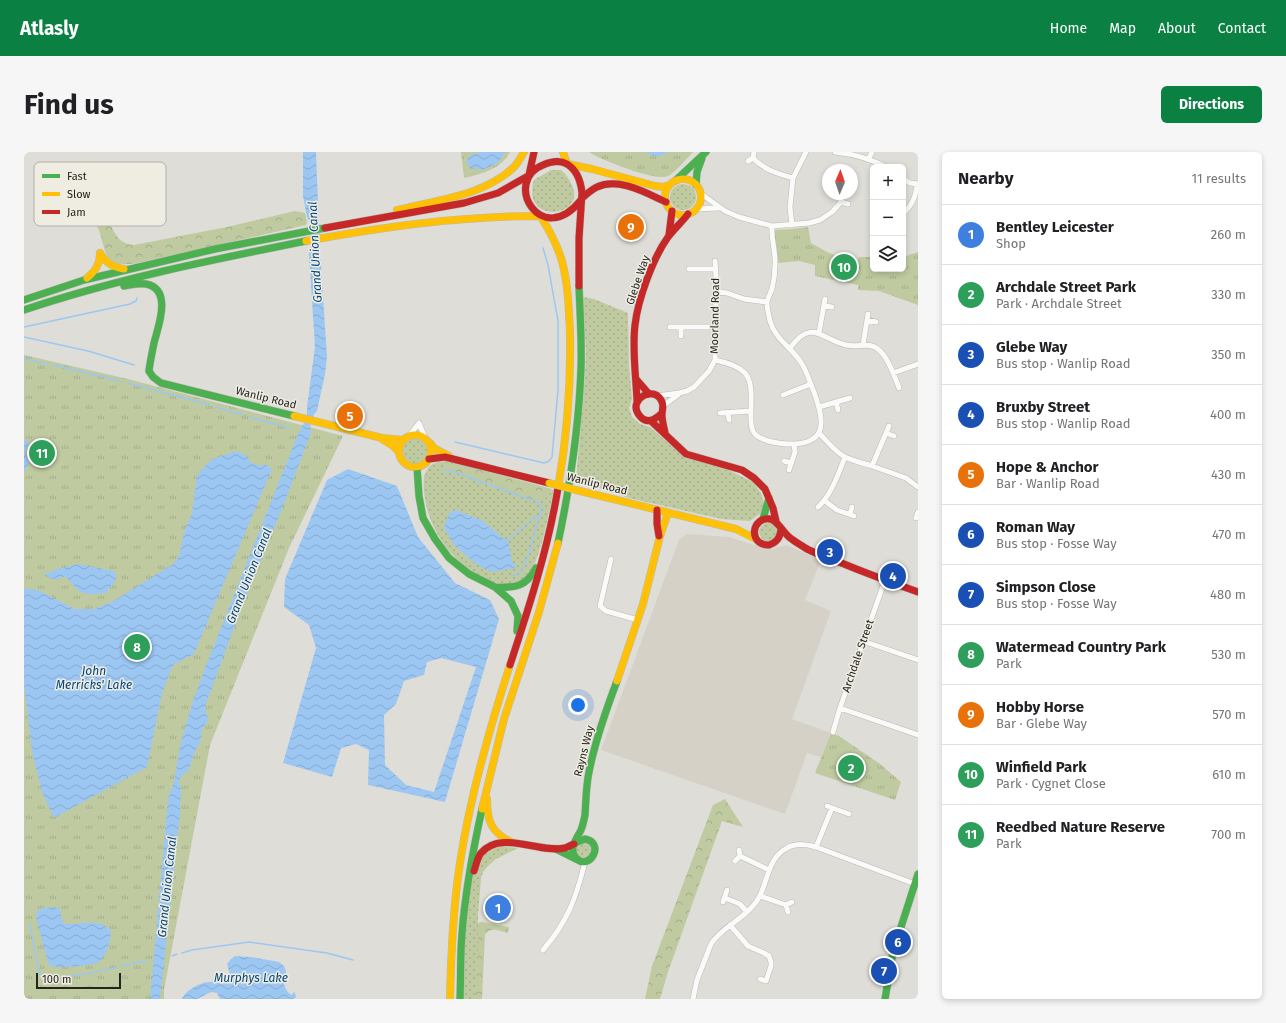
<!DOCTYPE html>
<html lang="en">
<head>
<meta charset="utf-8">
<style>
  :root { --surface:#fff; --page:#f6f6f6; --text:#202124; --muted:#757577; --line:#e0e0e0; --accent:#0b8043 }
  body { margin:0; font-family:"Fira Sans",sans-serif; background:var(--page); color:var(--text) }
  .controls { position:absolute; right:12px; top:12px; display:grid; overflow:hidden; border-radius:6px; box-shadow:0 2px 6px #0003 }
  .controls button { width:36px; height:36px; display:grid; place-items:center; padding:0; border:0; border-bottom:1px solid var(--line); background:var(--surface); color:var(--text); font:20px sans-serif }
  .compass { position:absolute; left:798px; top:12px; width:36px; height:36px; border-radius:50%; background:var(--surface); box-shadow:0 2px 6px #0003; rotate:2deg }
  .scale { position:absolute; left:12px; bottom:10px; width:85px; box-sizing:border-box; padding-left:4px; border:2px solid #252420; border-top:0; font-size:11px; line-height:14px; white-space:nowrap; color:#252420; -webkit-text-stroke:3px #efece2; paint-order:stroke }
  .you { position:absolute; left:554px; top:553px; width:14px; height:14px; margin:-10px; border:3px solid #fff; border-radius:50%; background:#1a73e8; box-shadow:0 0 0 6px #1a73e833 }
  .badge { display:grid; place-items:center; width:26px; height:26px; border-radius:50%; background:var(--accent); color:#fff; font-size:13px; font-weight:700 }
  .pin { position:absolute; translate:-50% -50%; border:2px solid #fff; box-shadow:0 1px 4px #0006 }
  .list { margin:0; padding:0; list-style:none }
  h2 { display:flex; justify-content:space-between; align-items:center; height:52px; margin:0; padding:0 16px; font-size:17px }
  h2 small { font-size:13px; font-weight:400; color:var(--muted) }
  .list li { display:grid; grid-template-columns:26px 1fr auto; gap:12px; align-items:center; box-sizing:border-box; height:60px; padding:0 16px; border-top:1px solid var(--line) }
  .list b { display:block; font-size:15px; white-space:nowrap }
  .list p { margin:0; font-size:13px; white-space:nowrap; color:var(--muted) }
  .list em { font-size:13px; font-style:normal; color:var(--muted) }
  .icon { flex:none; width:22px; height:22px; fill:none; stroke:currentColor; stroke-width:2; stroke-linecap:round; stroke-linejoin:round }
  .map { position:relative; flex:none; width:894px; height:847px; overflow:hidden; border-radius:6px }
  header { display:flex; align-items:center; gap:24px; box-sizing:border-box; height:56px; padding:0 20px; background:var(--accent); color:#fff }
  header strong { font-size:19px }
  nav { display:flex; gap:22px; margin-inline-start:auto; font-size:14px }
  .intro { display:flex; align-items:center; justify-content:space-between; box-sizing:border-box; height:96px; padding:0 24px }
  h1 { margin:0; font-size:28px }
  .button { padding:10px 18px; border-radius:6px; background:var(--accent); color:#fff; font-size:14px; font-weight:700 }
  main { display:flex; gap:24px; padding:0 24px }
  aside { flex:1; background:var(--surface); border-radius:6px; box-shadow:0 2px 6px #0003 }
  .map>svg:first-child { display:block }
  .built { fill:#d5d1c6 }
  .grass { fill:url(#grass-dots) }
  .forest { fill:url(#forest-crowns) }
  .park { fill:url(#park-tufts) }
  .water { fill:url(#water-waves); fill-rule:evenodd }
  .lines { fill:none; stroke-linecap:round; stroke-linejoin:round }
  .stream { stroke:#9cc7f3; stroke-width:1.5 }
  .street-casing { stroke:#bab9b5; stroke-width:6 }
  .fast-casing { stroke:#bab9b5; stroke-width:8 }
  .slow-casing { stroke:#bab9b5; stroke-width:8 }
  .jam-casing { stroke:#bab9b5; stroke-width:8 }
  .street { stroke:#fafaf9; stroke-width:5 }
  .fast { stroke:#4caf50; stroke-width:7 }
  .slow { stroke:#ffc107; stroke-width:7 }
  .jam { stroke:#c62828; stroke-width:7 }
  .slow-bridge-casing { stroke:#bab9b5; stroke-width:8; stroke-linecap:butt }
  .slow-bridge { stroke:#ffc107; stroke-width:7 }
  .labels { text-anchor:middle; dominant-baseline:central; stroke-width:3; stroke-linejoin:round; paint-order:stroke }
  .street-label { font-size:11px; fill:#252420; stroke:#efece2 }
  .water-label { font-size:12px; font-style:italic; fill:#00467f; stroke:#efece2 }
  .key { fill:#efece2; stroke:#b2b0a8; stroke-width:1 }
  .key-label { font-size:11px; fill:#252420 }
</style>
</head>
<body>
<header>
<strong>Atlasly</strong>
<nav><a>Home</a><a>Map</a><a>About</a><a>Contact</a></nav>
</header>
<div class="intro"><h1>Find us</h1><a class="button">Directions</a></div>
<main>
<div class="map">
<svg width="894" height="847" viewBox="0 0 894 847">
  <defs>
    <pattern id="grass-dots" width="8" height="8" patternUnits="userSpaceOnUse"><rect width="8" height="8" fill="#bfcaa0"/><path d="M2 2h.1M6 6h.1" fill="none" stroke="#a4ad8a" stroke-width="1.8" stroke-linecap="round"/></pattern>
    <pattern id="forest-crowns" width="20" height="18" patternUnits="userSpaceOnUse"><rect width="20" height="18" fill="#bfcaa0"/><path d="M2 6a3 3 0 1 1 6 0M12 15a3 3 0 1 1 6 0" fill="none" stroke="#a4ad8a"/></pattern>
    <pattern id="park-tufts" width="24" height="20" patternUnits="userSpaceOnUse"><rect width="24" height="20" fill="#bfcaa0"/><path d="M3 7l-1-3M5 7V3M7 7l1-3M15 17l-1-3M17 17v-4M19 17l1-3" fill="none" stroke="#a4ad8a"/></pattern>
    <pattern id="water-waves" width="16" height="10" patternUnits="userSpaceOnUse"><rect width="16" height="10" fill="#9cc7f3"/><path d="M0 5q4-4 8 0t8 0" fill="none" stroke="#86abd0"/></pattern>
  </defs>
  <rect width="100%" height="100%" fill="#dfddd8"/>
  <path class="built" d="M663,382l41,3 29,9 16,3 13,-4 35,15 -16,40 26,11 -39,108 39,14 -10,24 -14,-4 -22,61 -184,-64 78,-210z"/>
  <path class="grass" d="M527,18h10c5,4 8,9 11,15 15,33 -52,40 -38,-5z
    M646 45a13 13 0 1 1 26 0a13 13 0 1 1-26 0Z
    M559,145l11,2 34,14 1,52 3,34 -3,9 3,9 8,7 10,3 34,30 44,13 25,12 8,11 3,11 -3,9 -11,8 -29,-2 -92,-21 -53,-18 9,-103 1,-26z
    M375 299a16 16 0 1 1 32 0a16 16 0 1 1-32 0Z
    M425,309l-4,9 10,2 73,27 9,2 13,-8 2,-4 2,1c-5,19 -14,77 -29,89 -12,8 -22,6 -35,2 -41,-16 -70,-62 -66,-106h1c4,-14 12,-12 24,-14z
    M735 380a9 9 0 1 1 18 0a9 9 0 1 1-18 0Z
    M563,687l8,15 -14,7 -8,-13z
    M467,693l27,3 -22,11 -8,7 -5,6 -2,6 -3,37v49l-3,33 -1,2h-14l6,-100 10,-34z"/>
  <path class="forest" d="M51,51c9,3 19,5 26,11 14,10 12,30 33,31l93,-18 68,-16 10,2 2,9 -1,3 -173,39c-27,1 -25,-3 -32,-27 -1,-5 -3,-10 -6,-14 -5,-5 -12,-10 -18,-12 -4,-1 -6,0 -9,-3v-4z
    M425,309l103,28c-7,14 -11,13 -24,10l-73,-27 -11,-2z
    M701,647l18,28 -21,-6 -54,151 -8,27h-15l7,-33 61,-161z
    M458,770l27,5 -1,6c-9,-2 -17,-7 -23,2l-3,64h-8l4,-35v-41z"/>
  <path class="park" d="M437,0h49c-9,17 -28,22 -46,26z
    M565,0h104c-7,7 -17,20 -25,24 -12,6 -67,-16 -79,-24z
    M784,75l3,16 16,9 29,12 3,-7h14v12h30v-12l15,-5v53l-39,-14 -21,-1v-5l-43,-9v-11l-16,-4 -21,2 -4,-33 17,-1z
    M0,203l104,24 215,57 -54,112 -79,197 -46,245v9h-140z
    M807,581l8,3 41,28 21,18 -6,18 -80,-27z"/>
  <path class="water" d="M279,0h13l4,99 7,106 -2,17 -8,37c-5,4 -8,16 -6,22l-27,71 -44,108 -33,89 -2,7 3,11 -1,4 -5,6 -2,14 -4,6 -7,20 -9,9 -1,5 2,6 -1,25 -20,185h-10l18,-200 6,-17 6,-36 12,-42 13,-36 93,-234c5,-10 10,-15 9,-27l8,-60 -6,-93 2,-4 -1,-28 -3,-5 -4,-21z
    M459,0h22l-7,11 -16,7 -11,-2 -5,-6 4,-7z
    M620,0h24c-12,8 -13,3 -24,0z
    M0,288l5,2 -4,11 4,10 -5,10z
    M209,300h6l10,6v3l5,3 7,2 4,-2 7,5 -78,185 -21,11 -11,28 -15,74 -93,51 -12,-26 -10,-40 -8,-69v-93l2,-2 14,3 35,18h18l19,-7 61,-38 6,-8 5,-24 8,-19 5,-38 12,-13 4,-3z
    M324,317l49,17 21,51 37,46 35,17 9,19 -54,183 -77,-17 1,-35 -13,-6 -15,4 -9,29 -49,-14 33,-115 -7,-23 -25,-18 1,-28 42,-99zM417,506l35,9 -42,125 -28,-7 -21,-20 -1,-50 12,-11 8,-23 20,-6 3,-13z
    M432,358l27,11 20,17 5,2 4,22 5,4 -2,2 -22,4 -10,-4 -11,-7 -17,-15 -11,-18c3,-7 3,-17 12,-18z
    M55,412l34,7 3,3v6l-10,13c-23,3 -26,1 -40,-16h-5l-3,3 -8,-2 -6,-3 13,-6z
    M34,755l3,5v6l4,6c17,1 34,-7 46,7 -1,11 -3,22 -11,30 -7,6 -37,6 -47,6l-5,-4 -12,-45 1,-6 5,-4z
    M211,804l16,1 28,5 5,4 2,5 -2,14 3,6 4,4 3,-3 1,1 1,4 -3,2h-73l-3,-6 -6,-1 -14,7h-15c4,-9 18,-17 28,-17 4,-1 9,1 13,2 8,-5 7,-11 4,-20l3,-4z"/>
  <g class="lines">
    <path class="stream" d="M0,175l106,-23 6,-3 1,-3
      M0,185l64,14 46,14
      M0,207l24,5
      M29,213l68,16
      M104,231l82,22
      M192,255l27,8
      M226,265l39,11
      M431,290l89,21 5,-2 3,-4 6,-67v-69l-10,-56 -5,-17
      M420,318l11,2 73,27 9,2 4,4v9l-3,4c-2,12 -10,45 -18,54 -3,2 -5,3 -8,4
      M509,366l3,-2 2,2
      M484,388l23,-20
      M6,772l9,48 6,9 71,-13
      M158,801l10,-3 57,-8 78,11 26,7
      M148,804l5,-2
      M97,814l25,-5"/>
    <g class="street-casing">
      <path id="street" d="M811,0c19,2 34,6 51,15
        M729,6c11,12 26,16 40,20
        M845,6l3,-6
        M724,9l5,-3 1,-6
        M879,27l7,4 8,1
        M676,41l25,18 14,6 33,9 37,-3 11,-3 12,-8 9,-10
        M815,44l2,6 7,2
        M672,57l23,-1
        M879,62c9,-9 13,-17 14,-30
        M768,73l-2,-18 3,-29 13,-26
        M665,117h27
        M693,140l10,1 17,6 23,3
        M800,154l8,1
        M843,168l9,2
        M646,175h44
        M657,175v9
        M795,181l6,-34
        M839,193l5,-31
        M766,196c22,-30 31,-9 56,-3 11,3 24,-4 33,5 9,7 16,27 20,38
        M691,208c10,2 22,5 30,13 13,15 0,51 10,61 3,4 9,5 13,7 16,4 52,8 53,-17 1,-11 -4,-22 -7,-32 -4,-9 -7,-20 -12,-28 -9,-16 -27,-24 -32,-43 -1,-5 -3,-12 -3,-18 0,-4 3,-9 5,-14 2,-8 3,-16 3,-24 1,-13 -4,-25 -3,-39
        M869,221l25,-9
        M759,243l28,-11
        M633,244l22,-3 8,-2 7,-4 15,-16 6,-11v-12l-1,-21 3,-35 -2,-31
        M812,250l2,8
        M639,254l16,-12
        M795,255l31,-9
        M696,261l31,-2
        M704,261l1,7
        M395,271l6,15
        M795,281c8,8 16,19 26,24 8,4 18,6 27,9l17,-40
        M862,281l8,3
        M385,284l10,-13
        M760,309l7,2
        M848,314l34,12 12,9
        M765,318l6,-18 -1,-8
        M801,349l12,9 17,6
        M794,355c14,-13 20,-33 27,-50
        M826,362l2,-7
        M892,366l2,-6
        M587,407l-11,47 6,5 32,9
        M839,489l55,19
        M816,556l78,27
        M809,580l7,-24 45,-128
        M803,654l22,8
        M792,695l16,-39
        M716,704l29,14
        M711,709l5,-5 -1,-6
        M736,744l26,9
        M701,746l15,6 7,8
        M699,750l4,-12
        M764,760l-2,-7 6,-3
        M706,773l18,21 16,7 5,3 2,6v4l-5,15 -6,-2
        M519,798c25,-29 33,-52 42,-88
        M669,847l4,-19 14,-36c10,-16 29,-23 41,-37 17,-17 12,-47 35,-59 9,-5 19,-4 29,-1l99,37"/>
    </g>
    <g class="fast-casing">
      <path id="fast" d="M651,29l31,-29
        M672,33l1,-13 5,-14
        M100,134c7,-1 14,-3 22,-2 27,5 12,43 8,59 -2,10 -4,19 -5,28
        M0,148l60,-20 131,-31 110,-21
        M0,158c92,-31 187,-50 282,-69
        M125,219l4,6 8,6 133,33
        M393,315l2,29 4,22 12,21 14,19 20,16 26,13 16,14 7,15 -1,15
        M739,367l6,-21
        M534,391c12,-57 21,-116 23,-175 1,-27 -1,-54 -2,-82
        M471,435c20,1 31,0 41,-19
        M551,691l10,-4c21,4 4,33 -9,19 -8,-9 1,-20 5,-28 2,-5 3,-10 4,-15 1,-15 1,-29 4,-43 6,-31 17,-62 28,-91
        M532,697l20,10
        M436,847c1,-22 0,-43 2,-65 3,-42 11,-84 20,-125
        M861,847l8,-47 25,-78"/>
    </g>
    <g class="slow-casing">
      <path id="slow" d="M539,0l4,12
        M544,12l24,5 63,17 8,1 6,-2
        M641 45a18 18 0 1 1 36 0a18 18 0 1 1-36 0Z
        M373,58c39,-10 87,-14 117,-43 4,-4 7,-10 10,-15
        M517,65c9,14 16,28 21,44 6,23 7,48 8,72 1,52 -3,104 -12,155
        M282,89c77,-14 154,-25 233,-25
        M76,101c6,10 12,14 24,16
        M63,126c9,-7 13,-14 13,-25
        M270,264l88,22 22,2
        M375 299a16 16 0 1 1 32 0a16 16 0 1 1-32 0Z
        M358,287l11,7 6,6
        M406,291l4,5 15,8
        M552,338l160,39 20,10
        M593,529l26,-77 17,-68 8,-23
        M463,647c0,22 4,33 24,43
        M458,657l22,-90 35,-107 19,-69
        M426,847c1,-46 3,-91 10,-136 10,-67 29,-133 50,-198"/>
    </g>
    <g class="jam-casing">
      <path id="jam" d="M505,23l5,-23
        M558,46c5,-4 10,-9 15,-11 22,-10 49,6 69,15
        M301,76l139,-25 34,-10 30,-17
        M645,83l3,-24
        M555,134v-48l3,-45c-1,-10 -5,-23 -15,-29 -7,-4 -17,-2 -24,1 -41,16 -2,85 38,35
        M612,227l13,15
        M613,249c-1,-25 -5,-51 -2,-76 3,-26 18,-67 33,-88 6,-8 14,-15 20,-23
        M638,261c-7,7 -16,12 -23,2 -12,-16 16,-31 23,-13 2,4 0,8 0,13 0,6 2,12 3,18
        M627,269l35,33 56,16 12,8 11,11 8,19 3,13
        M405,307l16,-2 104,26
        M633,358v14l2,12
        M757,377c-1,9 -4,13 -12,16 -22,0 -17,-29 1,-26 7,1 13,13 19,18 6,5 12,8 18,12 12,6 24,10 37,15 24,10 49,19 74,28
        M486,513c19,-58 38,-116 48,-177
        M450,719c2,-5 3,-13 7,-18 20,-24 59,1 84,-5 3,-1 6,-3 9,-4"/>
    </g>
    <use href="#street" class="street"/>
    <use href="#fast" class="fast"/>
    <use href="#slow" class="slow"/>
    <use href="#jam" class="jam"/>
    <g class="slow-bridge-casing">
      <path id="slow-bridge" d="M525,331l27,7"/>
    </g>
    <use href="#slow-bridge" class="slow-bridge"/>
  </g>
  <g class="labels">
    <g class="street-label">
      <text transform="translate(614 128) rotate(-71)">Glebe Way</text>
      <text transform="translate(691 164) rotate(-89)">Moorland Road</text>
      <text transform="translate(242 246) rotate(14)">Wanlip Road</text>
      <text transform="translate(573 332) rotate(14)">Wanlip Road</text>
      <text transform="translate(834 504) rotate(-71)">Archdale Street</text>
      <text transform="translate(560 599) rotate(-76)">Rayns Way</text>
    </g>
    <g class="water-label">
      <text transform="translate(291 100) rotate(-93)">Grand Union Canal</text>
      <text transform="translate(225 424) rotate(-68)">Grand Union Canal</text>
      <text x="70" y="519">John<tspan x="70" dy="14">Merricks' Lake</tspan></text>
      <text transform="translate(143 735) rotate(-84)">Grand Union Canal</text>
      <text x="227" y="826">Murphys Lake</text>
    </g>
  </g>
  <rect x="10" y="10" width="132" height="64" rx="6" class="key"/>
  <rect x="18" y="22" width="18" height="4" fill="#4caf50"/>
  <rect x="18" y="40" width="18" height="4" fill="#ffc107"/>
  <rect x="18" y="58" width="18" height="4" fill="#c62828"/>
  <g class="key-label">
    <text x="43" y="28">Fast</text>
    <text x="43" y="46">Slow</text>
    <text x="43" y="64">Jam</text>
  </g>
</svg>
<div class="controls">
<button>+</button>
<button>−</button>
<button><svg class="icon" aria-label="layers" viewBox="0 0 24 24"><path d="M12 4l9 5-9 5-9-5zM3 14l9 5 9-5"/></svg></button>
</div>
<svg class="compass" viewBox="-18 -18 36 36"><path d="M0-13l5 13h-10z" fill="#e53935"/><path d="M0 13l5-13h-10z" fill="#757577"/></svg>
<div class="scale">100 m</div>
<div class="you"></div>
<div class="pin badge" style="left:474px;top:756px;background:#3f7fe0">1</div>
<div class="pin badge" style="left:827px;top:616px;background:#2e9e5b">2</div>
<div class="pin badge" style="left:806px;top:400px;background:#1a4fb4">3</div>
<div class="pin badge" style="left:869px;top:424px;background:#1a4fb4">4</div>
<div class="pin badge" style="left:326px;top:264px;background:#e8710a">5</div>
<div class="pin badge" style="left:874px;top:790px;background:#1a4fb4">6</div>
<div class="pin badge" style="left:860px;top:819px;background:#1a4fb4">7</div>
<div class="pin badge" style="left:113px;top:495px;background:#2e9e5b">8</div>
<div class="pin badge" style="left:607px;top:75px;background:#e8710a">9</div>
<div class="pin badge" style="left:820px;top:115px;background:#2e9e5b">10</div>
<div class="pin badge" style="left:18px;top:301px;background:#2e9e5b">11</div>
</div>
<aside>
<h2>Nearby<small>11 results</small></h2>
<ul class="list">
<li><span class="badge" style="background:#3f7fe0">1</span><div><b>Bentley Leicester</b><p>Shop</p></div><em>260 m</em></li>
<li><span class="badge" style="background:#2e9e5b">2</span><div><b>Archdale Street Park</b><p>Park · Archdale Street</p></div><em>330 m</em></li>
<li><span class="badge" style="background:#1a4fb4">3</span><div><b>Glebe Way</b><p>Bus stop · Wanlip Road</p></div><em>350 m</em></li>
<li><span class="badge" style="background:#1a4fb4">4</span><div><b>Bruxby Street</b><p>Bus stop · Wanlip Road</p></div><em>400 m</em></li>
<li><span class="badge" style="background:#e8710a">5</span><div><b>Hope &amp; Anchor</b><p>Bar · Wanlip Road</p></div><em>430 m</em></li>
<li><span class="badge" style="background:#1a4fb4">6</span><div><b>Roman Way</b><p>Bus stop · Fosse Way</p></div><em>470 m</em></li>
<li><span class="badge" style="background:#1a4fb4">7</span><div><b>Simpson Close</b><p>Bus stop · Fosse Way</p></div><em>480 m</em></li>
<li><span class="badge" style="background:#2e9e5b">8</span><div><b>Watermead Country Park</b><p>Park</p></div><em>530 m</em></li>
<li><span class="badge" style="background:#e8710a">9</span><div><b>Hobby Horse</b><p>Bar · Glebe Way</p></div><em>570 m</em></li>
<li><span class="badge" style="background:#2e9e5b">10</span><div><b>Winfield Park</b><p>Park · Cygnet Close</p></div><em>610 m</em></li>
<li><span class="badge" style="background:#2e9e5b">11</span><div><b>Reedbed Nature Reserve</b><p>Park</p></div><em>700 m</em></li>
</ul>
</aside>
</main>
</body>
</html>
